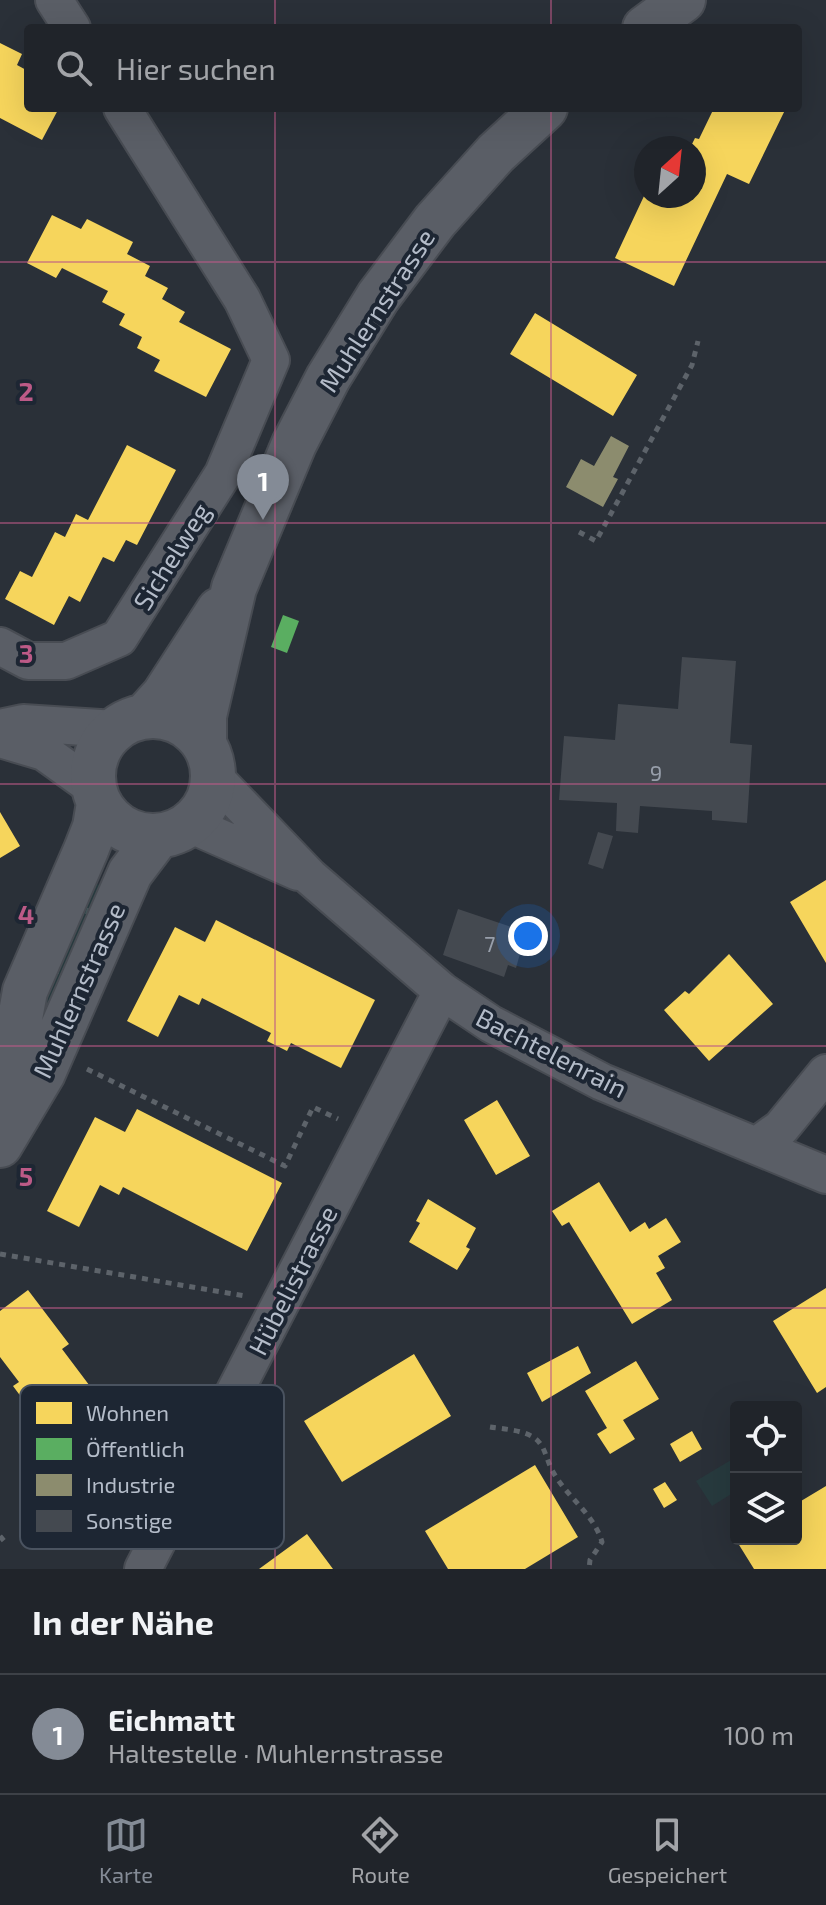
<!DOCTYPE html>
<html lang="de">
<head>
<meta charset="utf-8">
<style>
  :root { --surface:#20242a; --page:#282c32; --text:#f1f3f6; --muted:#a2a4a8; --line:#3d4147; --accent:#848b96 }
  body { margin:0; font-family:"Exo 2",sans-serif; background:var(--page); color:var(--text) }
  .controls { position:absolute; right:24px; bottom:24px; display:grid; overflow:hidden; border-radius:8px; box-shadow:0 8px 32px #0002 }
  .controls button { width:72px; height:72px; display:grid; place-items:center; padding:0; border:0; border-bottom:2px solid var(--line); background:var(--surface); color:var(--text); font:40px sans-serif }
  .compass { position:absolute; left:634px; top:136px; width:72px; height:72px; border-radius:50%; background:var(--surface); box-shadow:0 8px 32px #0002; rotate:27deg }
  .you { position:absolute; left:528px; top:936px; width:28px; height:28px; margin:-20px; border:6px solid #fff; border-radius:50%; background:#1a73e8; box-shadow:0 0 0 12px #1a73e833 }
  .badge { display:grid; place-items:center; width:52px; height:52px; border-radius:50%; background:var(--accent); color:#fff; font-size:26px; font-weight:700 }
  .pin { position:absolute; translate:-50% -66px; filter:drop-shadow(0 2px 4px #0008) }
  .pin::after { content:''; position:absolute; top:42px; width:28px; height:24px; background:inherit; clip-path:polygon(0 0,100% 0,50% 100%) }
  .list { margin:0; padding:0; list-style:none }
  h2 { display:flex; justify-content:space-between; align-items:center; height:104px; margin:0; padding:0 32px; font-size:34px }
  h2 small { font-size:26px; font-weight:400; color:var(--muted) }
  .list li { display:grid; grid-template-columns:52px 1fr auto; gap:24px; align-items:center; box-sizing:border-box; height:120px; padding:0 32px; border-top:2px solid var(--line) }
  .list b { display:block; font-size:30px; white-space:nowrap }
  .list p { margin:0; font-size:26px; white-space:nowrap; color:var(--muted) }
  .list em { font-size:26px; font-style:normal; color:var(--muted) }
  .icon { flex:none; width:44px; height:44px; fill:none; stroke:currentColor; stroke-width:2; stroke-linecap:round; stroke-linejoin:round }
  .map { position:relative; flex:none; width:826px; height:1569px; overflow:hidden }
  .search { position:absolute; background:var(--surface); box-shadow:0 8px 32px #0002; left:24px; right:24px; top:24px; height:88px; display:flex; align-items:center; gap:20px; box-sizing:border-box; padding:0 28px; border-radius:8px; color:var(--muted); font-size:30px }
  .sheet { height:224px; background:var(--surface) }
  nav { display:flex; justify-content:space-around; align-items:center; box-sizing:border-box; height:112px; border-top:2px solid var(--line); background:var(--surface); font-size:22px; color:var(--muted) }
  nav a { display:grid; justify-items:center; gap:4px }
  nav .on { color:var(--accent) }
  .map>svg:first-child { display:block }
  .grass { fill:url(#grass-tufts) }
  .park { fill:#273a3e }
  .homes { fill:#f6d55c }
  .public { fill:#5aae61 }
  .industry { fill:#8c8c6e }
  .building { fill:#444950 }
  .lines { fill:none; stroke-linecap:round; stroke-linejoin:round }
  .minor-casing { stroke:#484c53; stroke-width:40 }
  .tertiary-casing { stroke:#484c53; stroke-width:48 }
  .path { stroke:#5d636a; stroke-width:5; stroke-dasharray:6 6; stroke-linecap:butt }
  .minor { stroke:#5a5e66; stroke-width:36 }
  .tertiary { stroke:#5a5e66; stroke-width:44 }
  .grid { fill:none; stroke:#bc5a87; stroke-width:2; stroke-opacity:0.55 }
  .labels { text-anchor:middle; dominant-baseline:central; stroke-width:8; stroke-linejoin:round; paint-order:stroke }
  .number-label { font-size:22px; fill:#989fab }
  .street-label { font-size:26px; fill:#b4bcc9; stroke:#1d2633 }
  .key { fill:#1d2633; stroke:#4a5360; stroke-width:2 }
  .key-label { font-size:22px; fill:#b4bcc9 }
  .grid-label { font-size:26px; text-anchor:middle; font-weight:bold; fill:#bc5a87; stroke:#1d2633; stroke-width:8; stroke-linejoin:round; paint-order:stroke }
</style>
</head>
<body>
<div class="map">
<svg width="826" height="1569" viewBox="0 0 826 1569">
  <defs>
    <pattern id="grass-tufts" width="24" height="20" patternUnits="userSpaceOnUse" patternTransform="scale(2)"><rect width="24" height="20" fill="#273a3e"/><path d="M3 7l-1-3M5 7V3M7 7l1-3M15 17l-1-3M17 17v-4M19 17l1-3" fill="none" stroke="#445559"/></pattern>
  </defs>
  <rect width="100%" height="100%" fill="#2a3038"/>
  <path class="grass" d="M89,880l21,10 -84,168z"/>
  <path class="park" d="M736,1457v34l-24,15 -16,-25z"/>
  <path class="homes" d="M0,43l22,11 -5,11 11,6v37h31l-17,32 -42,-22z
    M714,108h72l-37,76 -22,-10 -53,112 -59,-28 29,-62h50v-48h-4l5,-10 4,1z
    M52,215l29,14 6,-10 46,23 -6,12 23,12 -5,10 23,12 -6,11 23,13 -6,10 52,27 -25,48 -52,-26 6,-11 -23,-12 5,-11 -23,-12 6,-11 -23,-12 6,-11 -46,-23 -6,10 -29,-15z
    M535,313l102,62 -24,41 -103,-62z
    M127,445l49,25 -39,75 -11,-5 -12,22 -11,-5 -23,45 -11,-6 -15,29 -49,-26 15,-28 12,6 23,-45 10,5 11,-23 12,6z
    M0,812l20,34 -20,12z
    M826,880v83l-36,-61z
    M216,920l159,80 -34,68 -50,-25 -4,8 -20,-10 4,-8 -69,-35 -3,7 -20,-10 -21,42 -31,-16 48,-94 30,15z
    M729,954l44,50 -64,57 -45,-51 21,-19 4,3z
    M497,1100l33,56 -34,19 -32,-55z
    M137,1109l145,74 -35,68 -124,-64 -4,8 -19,-10 -21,42 -32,-16 48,-94 30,15z
    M599,1182l31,50 15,-10 4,7 17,-11 15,24 -23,14 7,12 -9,5 16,27 -40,24 -63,-102 -7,4 -10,-15z
    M428,1199l48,29 -10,19 4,2 -13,21 -48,-28 11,-19 -4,-2z
    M826,1288v99l-9,6 -44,-72z
    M28,1290l41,54 -7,5 76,101 -50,37 -75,-101 6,-4 -19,-25v-46z
    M578,1346l13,27 -49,29 -15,-29z
    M414,1354l37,62 -109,66 -38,-61z
    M636,1361l23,38 -36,21 12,19 -25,15 -13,-20 10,-6 -22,-37z
    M692,1431l10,18 -22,13 -10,-18z
    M535,1465l43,72 -53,32h-77l-23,-38z
    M665,1482l12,18 -13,8 -11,-19z
    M826,1486v83h-72l-18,-29 60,-1v-35z
    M307,1534l26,35h-74z"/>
  <path class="public" d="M283,615l16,6 -12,32 -16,-6z"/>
  <path class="industry" d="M611,436l18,10 -16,31 5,2 -15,28 -37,-20 15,-28 13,7z"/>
  <path class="building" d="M682,657l54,4 -6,82 22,2 -5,78 -35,-3v-9l-72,-5 -2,27 -22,-2 1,-28 -58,-3 5,-64 51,4 3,-36 60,5z
    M598,832l15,4 -10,33 -15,-5z
    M458,909l77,26 -6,18 -8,-3 -5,18 -8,-3 -4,12 -61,-22z"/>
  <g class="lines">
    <g class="minor-casing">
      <path id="minor" d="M54,0l18,28
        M0,646l28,15h38l53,-23 104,-164 48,-114 -29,-61 -120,-191
        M0,728l23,-5 92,6
        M0,739l44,13 50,36
        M213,776l97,101 132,114 49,33 111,58 224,93
        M189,824l109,48
        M756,1146l25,-18 45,-55
        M143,1569l299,-578"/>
    </g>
    <g class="tertiary-casing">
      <path id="tertiary" d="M645,28l38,-28
        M145,716l19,-21 55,-85
        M93 776a60 60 0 1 1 120 0a60 60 0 1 1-120 0Z
        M204,743v-27l30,-128 60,-144 34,-66 50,-81 57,-76 61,-68 49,-45
        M0,1128l25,-137 61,-141 9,-23 4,-24
        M0,1145l43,-72 87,-200 28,-37"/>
    </g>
    <path class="path" d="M579,532l17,9 96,-176 6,-24
      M87,1069l198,97 28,-59 25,12
      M0,1254l245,42
      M490,1427c13,2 32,3 43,10 12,7 13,22 19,33 14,27 41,42 50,72l-12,18 -1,9
      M0,1536l4,5"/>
    <use href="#minor" class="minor"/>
    <use href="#tertiary" class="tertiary"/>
  </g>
  <path class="grid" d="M275,0v28M551,0v28M275,108v1461M551,108v1461M0,262h826M0,523h826M0,784h826M0,1046h826M0,1308h826"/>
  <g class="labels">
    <g class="number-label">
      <text x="656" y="772">9</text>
      <text x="490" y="943">7</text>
    </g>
    <g class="street-label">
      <text transform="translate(376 310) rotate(-57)">Muhlernstrasse</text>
      <text transform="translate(171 556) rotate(-58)">Sichelweg</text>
      <text transform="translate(78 990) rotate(-66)">Muhlernstrasse</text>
      <text transform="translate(552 1052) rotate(27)">Bachtelenrain</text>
      <text transform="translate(292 1280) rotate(-63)">Hübelistrasse</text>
    </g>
  </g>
  <rect x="20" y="1385" width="264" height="164" rx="12" class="key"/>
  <rect x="36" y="1402" width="36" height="22" fill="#f6d55c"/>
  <rect x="36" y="1438" width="36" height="22" fill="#5aae61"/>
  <rect x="36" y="1474" width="36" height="22" fill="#8c8c6e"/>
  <rect x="36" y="1510" width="36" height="22" fill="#444950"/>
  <g class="key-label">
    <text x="86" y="1421">Wohnen</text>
    <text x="86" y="1457">Öffentlich</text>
    <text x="86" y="1493">Industrie</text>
    <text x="86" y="1529">Sonstige</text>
  </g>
  <g class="grid-label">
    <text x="26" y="401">2</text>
    <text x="26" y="663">3</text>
    <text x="26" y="924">4</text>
    <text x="26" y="1186">5</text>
  </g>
</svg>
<div class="controls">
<button><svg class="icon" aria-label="locate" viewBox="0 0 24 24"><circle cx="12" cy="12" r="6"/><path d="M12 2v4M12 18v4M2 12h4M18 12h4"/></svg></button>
<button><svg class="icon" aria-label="layers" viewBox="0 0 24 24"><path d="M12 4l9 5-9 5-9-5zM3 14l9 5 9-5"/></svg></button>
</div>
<svg class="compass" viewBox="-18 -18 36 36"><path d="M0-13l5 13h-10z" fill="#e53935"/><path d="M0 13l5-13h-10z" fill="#a2a4a8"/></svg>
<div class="you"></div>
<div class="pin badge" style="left:263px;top:520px">1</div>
<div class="search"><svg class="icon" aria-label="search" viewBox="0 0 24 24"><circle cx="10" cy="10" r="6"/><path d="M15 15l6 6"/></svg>Hier suchen</div>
</div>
<section class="sheet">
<h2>In der Nähe<small></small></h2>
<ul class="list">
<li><span class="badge">1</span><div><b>Eichmatt</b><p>Haltestelle · Muhlernstrasse</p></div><em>100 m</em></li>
</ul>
</section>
<nav>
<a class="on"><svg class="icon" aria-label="map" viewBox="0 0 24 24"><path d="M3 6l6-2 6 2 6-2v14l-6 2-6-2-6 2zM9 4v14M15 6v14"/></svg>Karte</a>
<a><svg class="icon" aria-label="directions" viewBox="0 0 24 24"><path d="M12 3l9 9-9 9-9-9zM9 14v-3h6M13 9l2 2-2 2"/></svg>Route</a>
<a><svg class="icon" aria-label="saved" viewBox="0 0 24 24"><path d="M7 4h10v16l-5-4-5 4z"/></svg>Gespeichert</a>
</nav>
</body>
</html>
